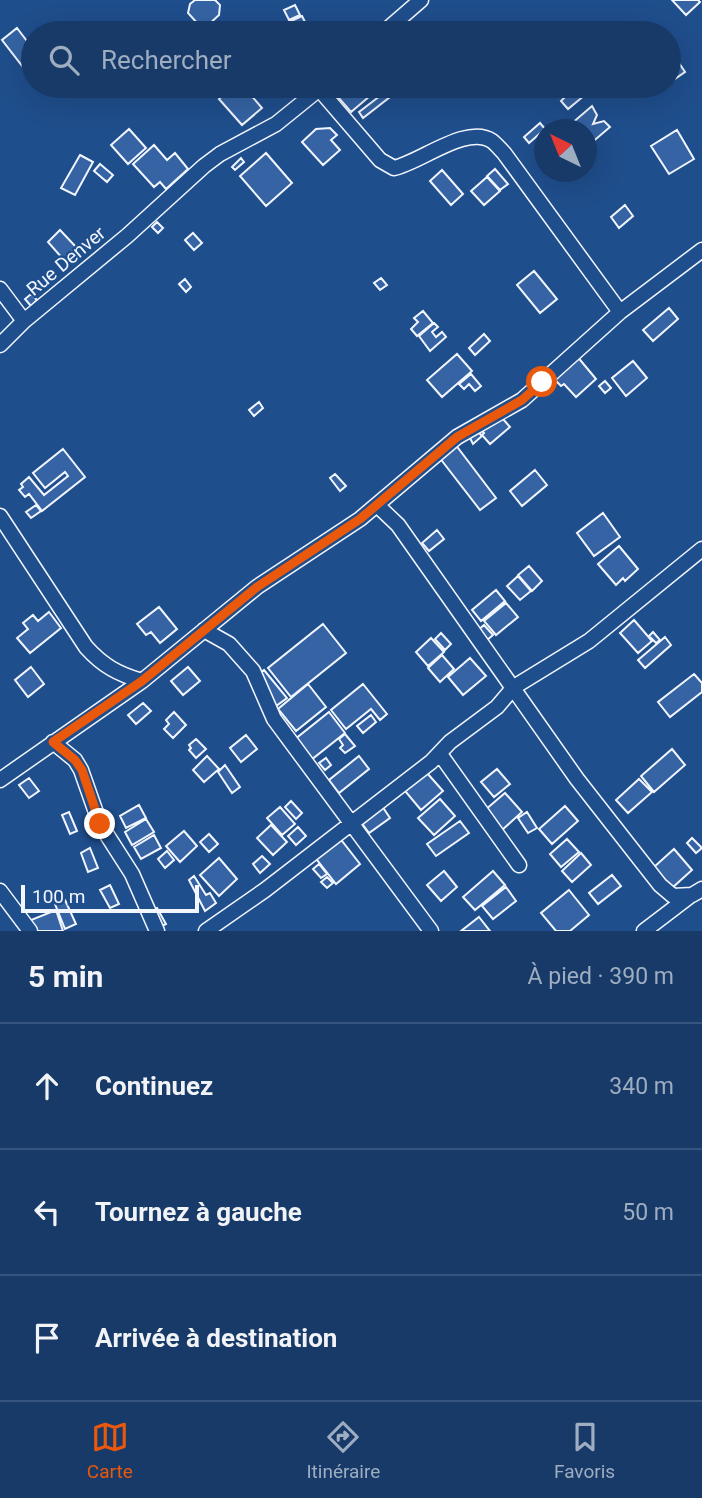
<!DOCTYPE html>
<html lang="fr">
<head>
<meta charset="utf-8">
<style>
  :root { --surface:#173a69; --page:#20416f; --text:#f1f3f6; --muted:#9eadc0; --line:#36547d; --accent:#ea580c }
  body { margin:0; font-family:Roboto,sans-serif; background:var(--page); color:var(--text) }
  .compass { position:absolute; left:534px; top:119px; width:63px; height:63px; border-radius:50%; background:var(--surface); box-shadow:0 7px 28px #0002; rotate:317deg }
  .scale { position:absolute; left:21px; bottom:18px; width:178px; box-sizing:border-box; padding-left:7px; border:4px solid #f2f6ff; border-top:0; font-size:19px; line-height:24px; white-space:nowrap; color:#f2f6ff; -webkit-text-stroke:5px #1f4e8c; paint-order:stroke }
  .stop { position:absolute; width:21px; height:21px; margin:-16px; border:5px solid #ea580c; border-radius:50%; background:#fff }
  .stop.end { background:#ea580c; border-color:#fff; box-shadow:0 2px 7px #0008 }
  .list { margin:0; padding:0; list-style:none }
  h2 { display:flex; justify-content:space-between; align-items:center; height:91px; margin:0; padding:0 28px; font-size:30px }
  h2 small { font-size:23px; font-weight:400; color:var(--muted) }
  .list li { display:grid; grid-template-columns:46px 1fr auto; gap:21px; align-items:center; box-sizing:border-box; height:126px; padding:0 28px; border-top:2px solid var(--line) }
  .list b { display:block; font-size:26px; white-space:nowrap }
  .list em { font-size:23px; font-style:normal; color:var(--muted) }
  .icon { flex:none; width:38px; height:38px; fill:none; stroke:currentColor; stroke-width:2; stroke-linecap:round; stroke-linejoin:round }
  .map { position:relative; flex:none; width:702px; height:931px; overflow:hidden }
  .search { position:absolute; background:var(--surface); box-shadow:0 7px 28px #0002; left:21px; right:21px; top:21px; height:77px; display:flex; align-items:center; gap:18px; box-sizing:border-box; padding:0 24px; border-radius:38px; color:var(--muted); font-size:26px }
  .sheet { height:469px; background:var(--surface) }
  nav { display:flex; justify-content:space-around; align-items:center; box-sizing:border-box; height:98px; border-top:2px solid var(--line); background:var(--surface); font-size:19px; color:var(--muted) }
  nav a { display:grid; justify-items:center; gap:4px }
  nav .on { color:var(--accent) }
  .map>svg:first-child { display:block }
  .building { fill:#3563a3; stroke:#f2f6ff; stroke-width:2 }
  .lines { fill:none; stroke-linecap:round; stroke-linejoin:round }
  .minor-casing { stroke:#f2f6ff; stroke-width:17 }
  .minor { stroke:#1f4e8c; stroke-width:14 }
  .route { stroke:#ea580c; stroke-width:9 }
  .labels { text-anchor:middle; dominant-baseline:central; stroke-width:5; stroke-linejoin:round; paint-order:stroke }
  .street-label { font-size:19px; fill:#f2f6ff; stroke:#1f4e8c }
</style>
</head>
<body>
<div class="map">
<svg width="702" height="931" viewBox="0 0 702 931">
  <rect width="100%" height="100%" fill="#1f4e8c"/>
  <path class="building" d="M195,0h20l5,5 -1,10 -13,12 -7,-2 -11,-12 2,-9z
    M672,0h26l2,2 -14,13z
    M295,5l5,10 -11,5 -5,-10z
    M302,16l8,16 -27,1 -3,-7z
    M17,28l16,21v31l-31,-40z
    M669,48l16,24 -16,11z
    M235,86h8l19,22 -20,17 -23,-26z
    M339,86h22l9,10 -19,16 -13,-15z
    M367,86h24l-15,11z
    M393,86l6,4 -36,28 -4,-6z
    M557,86h20l8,9 -17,14 -7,-8 3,-3 -9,-10z
    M630,86h12l3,3 -7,6z
    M648,86h17l-11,8z
    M592,106l5,9 -4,9 11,-3 6,6 -21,18 -3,-3v-12h-10l-5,-6z
    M540,123l5,6 -16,14 -5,-6z
    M330,128l7,7 -6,5 9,10 -17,15 -21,-23 14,-13z
    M129,129l17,19 -18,16 -17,-19z
    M677,130l17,29 -25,15 -18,-28z
    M154,145l13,15 8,-7 13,16 -22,20 -6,-7 -6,5 -21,-23z
    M266,153l26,30 -26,23 -26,-30z
    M80,155l13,7 -18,33 -14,-7z
    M241,158l3,4 -9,8 -3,-3z
    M100,164l13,11 -6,7 -13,-11z
    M495,169l13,15 -8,6 -13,-14z
    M442,170l21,24 -12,11 -21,-24z
    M487,177l13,14 -16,14 -13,-14z
    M625,205l8,11 -14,12 -8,-11z
    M157,222l6,6 -5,5 -6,-6z
    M60,230l16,17 -13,12 -15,-17z
    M193,233l9,10 -8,7 -9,-10z
    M534,271l23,28 -17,14 -23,-28z
    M381,278l6,7 -7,5 -6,-7z
    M185,279l6,8 -5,5 -7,-8z
    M31,294l6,6 -6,6 -6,-7z
    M669,308l9,11 -25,22 -10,-11z
    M423,311l10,12 -16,13 -6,-7 7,-7 -4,-4z
    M434,323l4,4 -6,5 4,5 6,-5 4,5 -16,14 -11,-15z
    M484,334l6,7 -15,14 -6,-7z
    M457,354l15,17 -30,26 -15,-17z
    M576,355l20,24 -20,18 -12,-13 -3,2 -9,-9z
    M633,361l14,17 -21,18 -14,-18z
    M471,374l10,12 -6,5 -6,-7 -5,5 -5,-5z
    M605,381l6,7 -6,5 -6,-7z
    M259,402l4,6 -9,8 -5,-6z
    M497,412l13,15 -20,17 -8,-9 2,-2 -5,-5z
    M472,425l10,11 -9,8 -6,-12z
    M455,444l41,54 -16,12 -41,-53z
    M63,449l22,28 -43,34 -13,-17 -4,3 -6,-7 4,-3 -2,-3 8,-7 15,18 24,-19 -3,-4 -20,16 -12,-15z
    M535,470l12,15 -25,21 -12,-15z
    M335,474l11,12 -6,5 -10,-13z
    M36,505l5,6 -10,7 -5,-6z
    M603,513l17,24 -26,19 -17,-23z
    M437,530l7,9 -15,12 -7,-8z
    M619,546l19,23 -13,12 -2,-3 -7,7 -18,-21z
    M529,566l13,15 -10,10 -14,-16z
    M518,576l13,15 -11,9 -13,-14z
    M496,590l9,11 -24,20 -9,-11z
    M506,603l12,14 -22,18 -12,-14z
    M159,607l18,22 -17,14 -9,-11 -5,3 -9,-11z
    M49,612l12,16 -31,25 -13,-15 11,-9 -5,-6 10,-8 5,6z
    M634,620l18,21 -14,12 -18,-20z
    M323,624l23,29 -55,44 -23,-29z
    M484,625l9,10 -8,7 -8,-11z
    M653,632l7,8 -4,3 -7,-7z
    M441,633l10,11 -6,6 -10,-11z
    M665,637l6,8 -26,23 -7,-8z
    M431,638l13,14 -16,14 -12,-14z
    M442,655l12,14 -14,13 -12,-14z
    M470,658l16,18 -23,19 -15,-18z
    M31,667l13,17 -16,13 -13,-17z
    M188,667l12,14 -17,14 -12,-14z
    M264,670l23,28 -15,11 -22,-28z
    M694,674l8,9v9l-32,25 -12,-15z
    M308,684l18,23 -30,24 -18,-22z
    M363,684l24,30 -7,6 -9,-11 -25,20 -15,-19z
    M143,703l8,8 -15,13 -8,-9z
    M174,712l12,13 -13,13 -9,-9 5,-5 -3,-4z
    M329,712l16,21 -34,27 -17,-20z
    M371,715l5,7 -13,11 -6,-7z
    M345,734l10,12 -10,7 -5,-5 3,-3 -4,-6z
    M246,735l11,14 -16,13 -11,-14z
    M196,739l10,10 -10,9 -7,-8 2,-2 -2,-3z
    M672,749l13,16 -31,27 -13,-16z
    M207,756l12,13 -15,13 -11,-12z
    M359,756l10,13 -30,24 -10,-13z
    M326,758l5,7 -6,5 -6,-7z
    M225,765l15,22 -8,6 -14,-21z
    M497,769l13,15 -16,13 -13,-15z
    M427,773l16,18 -22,19 -16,-19z
    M29,778l10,13 -10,7 -10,-13z
    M639,779l13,13 -24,21 -12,-13z
    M505,793l17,19 -20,18 -17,-20z
    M440,799l15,17 -21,19 -16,-17z
    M291,801l11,12 -6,6 -11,-12z
    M380,803l10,15 -21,15 -11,-15z
    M139,805l7,13 -20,10 -6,-12z
    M565,806l13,15 -26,23 -13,-15z
    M280,807l15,17 -13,11 -15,-17z
    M69,812l8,19 -7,3 -8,-19z
    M527,812l10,16 -9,5 -10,-15z
    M146,819l8,13 -22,13 -7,-13z
    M460,821l9,12 -33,23 -9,-12z
    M271,825l16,17 -14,13 -16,-17z
    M298,827l8,9 -10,9 -8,-9z
    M184,831l13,15 -17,16 -14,-16z
    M209,834l9,10 -9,8 -9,-10z
    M154,835l7,13 -20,11 -7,-12z
    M692,838l10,10 -6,5 -9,-10z
    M567,839l12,13 -18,15 -11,-13z
    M332,840l10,1 18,23 -24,20 -22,-28z
    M90,848l8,20 -10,4 -7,-19z
    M674,849l18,21 -20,18 -18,-21z
    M167,851l7,9 -9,8 -7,-9z
    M581,853l10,12 -19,17 -10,-11z
    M262,856l8,8 -10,9 -7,-9z
    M219,858l18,21 -18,17 -19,-21z
    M319,864l8,10 -6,4 -8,-9z
    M444,871l13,16 -16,14 -14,-16z
    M493,871l12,14 -30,25 -12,-13z
    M612,875l9,11 -23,18 -9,-11z
    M194,876l12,19 4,-2 6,10 -11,8 -16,-31z
    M327,877l6,6 -6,5 -6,-6z
    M110,885l9,19 -9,4 -10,-18z
    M506,887l10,14 -23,18 -11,-13z
    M569,890l20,25 -19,16h-14l-15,-18z
    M65,900l11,24 -11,5 -10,-25z
    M157,908l9,16 -6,3 -9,-16z
    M56,910l7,21h-28l-4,-11z
    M479,917l11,14h-29z"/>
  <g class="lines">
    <g class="minor-casing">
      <path id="minor" d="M383,33l38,-33
        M319,89l61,71 14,8c27,-6 73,-44 98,-27 4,3 8,8 12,12l116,159
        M0,289l24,32
        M0,345l24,-24 103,-85 77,-70 16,-12 56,-30 47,-38
        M377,505l21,20 179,254 83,106 13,11 19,-1 10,-6
        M0,516l86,131c17,19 32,27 56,34
        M204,630l25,14 24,27 21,48 157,212
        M53,742l22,18 6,10 19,54 32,50 25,57
        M440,754l79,111
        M0,780l142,-99 115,-94 103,-68 97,-82 65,-37 98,-88 82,-62
        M0,891l30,40
        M206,931l59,-41 166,-128 19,-20 47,-35 17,-20 75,-46 113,-92
        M644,931l46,-35"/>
    </g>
    <use href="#minor" class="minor"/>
  </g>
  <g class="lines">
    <path class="route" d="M100,824l-18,-54 -7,-10 -22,-18 89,-61 115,-94 103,-68 97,-82 65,-37 20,-18"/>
  </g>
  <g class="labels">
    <g class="street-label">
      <text transform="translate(66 261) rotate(-40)">Rue Denver</text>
    </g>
  </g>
</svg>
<svg class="compass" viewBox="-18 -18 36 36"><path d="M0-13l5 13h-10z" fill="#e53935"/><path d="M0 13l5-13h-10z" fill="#9eadc0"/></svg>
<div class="scale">100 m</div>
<div class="stop" style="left:542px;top:382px"></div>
<div class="stop end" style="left:100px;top:824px"></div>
<div class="search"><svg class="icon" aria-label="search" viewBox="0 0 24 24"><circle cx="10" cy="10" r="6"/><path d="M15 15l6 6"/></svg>Rechercher</div>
</div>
<section class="sheet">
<h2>5 min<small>À pied · 390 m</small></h2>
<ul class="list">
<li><svg class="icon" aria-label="ahead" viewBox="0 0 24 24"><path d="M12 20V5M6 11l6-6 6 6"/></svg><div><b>Continuez</b></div><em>340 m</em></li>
<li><svg class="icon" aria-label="left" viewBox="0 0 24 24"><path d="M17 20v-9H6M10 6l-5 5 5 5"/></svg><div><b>Tournez à gauche</b></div><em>50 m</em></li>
<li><svg class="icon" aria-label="arrive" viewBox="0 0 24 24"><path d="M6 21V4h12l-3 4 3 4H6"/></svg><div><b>Arrivée à destination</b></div></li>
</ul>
</section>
<nav>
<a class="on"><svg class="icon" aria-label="map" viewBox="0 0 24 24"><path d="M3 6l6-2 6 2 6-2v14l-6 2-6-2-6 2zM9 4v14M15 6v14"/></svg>Carte</a>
<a><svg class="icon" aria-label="directions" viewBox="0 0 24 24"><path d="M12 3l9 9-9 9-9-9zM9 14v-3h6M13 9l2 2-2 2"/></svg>Itinéraire</a>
<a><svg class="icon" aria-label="saved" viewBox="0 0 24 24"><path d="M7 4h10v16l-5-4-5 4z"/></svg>Favoris</a>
</nav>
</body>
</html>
